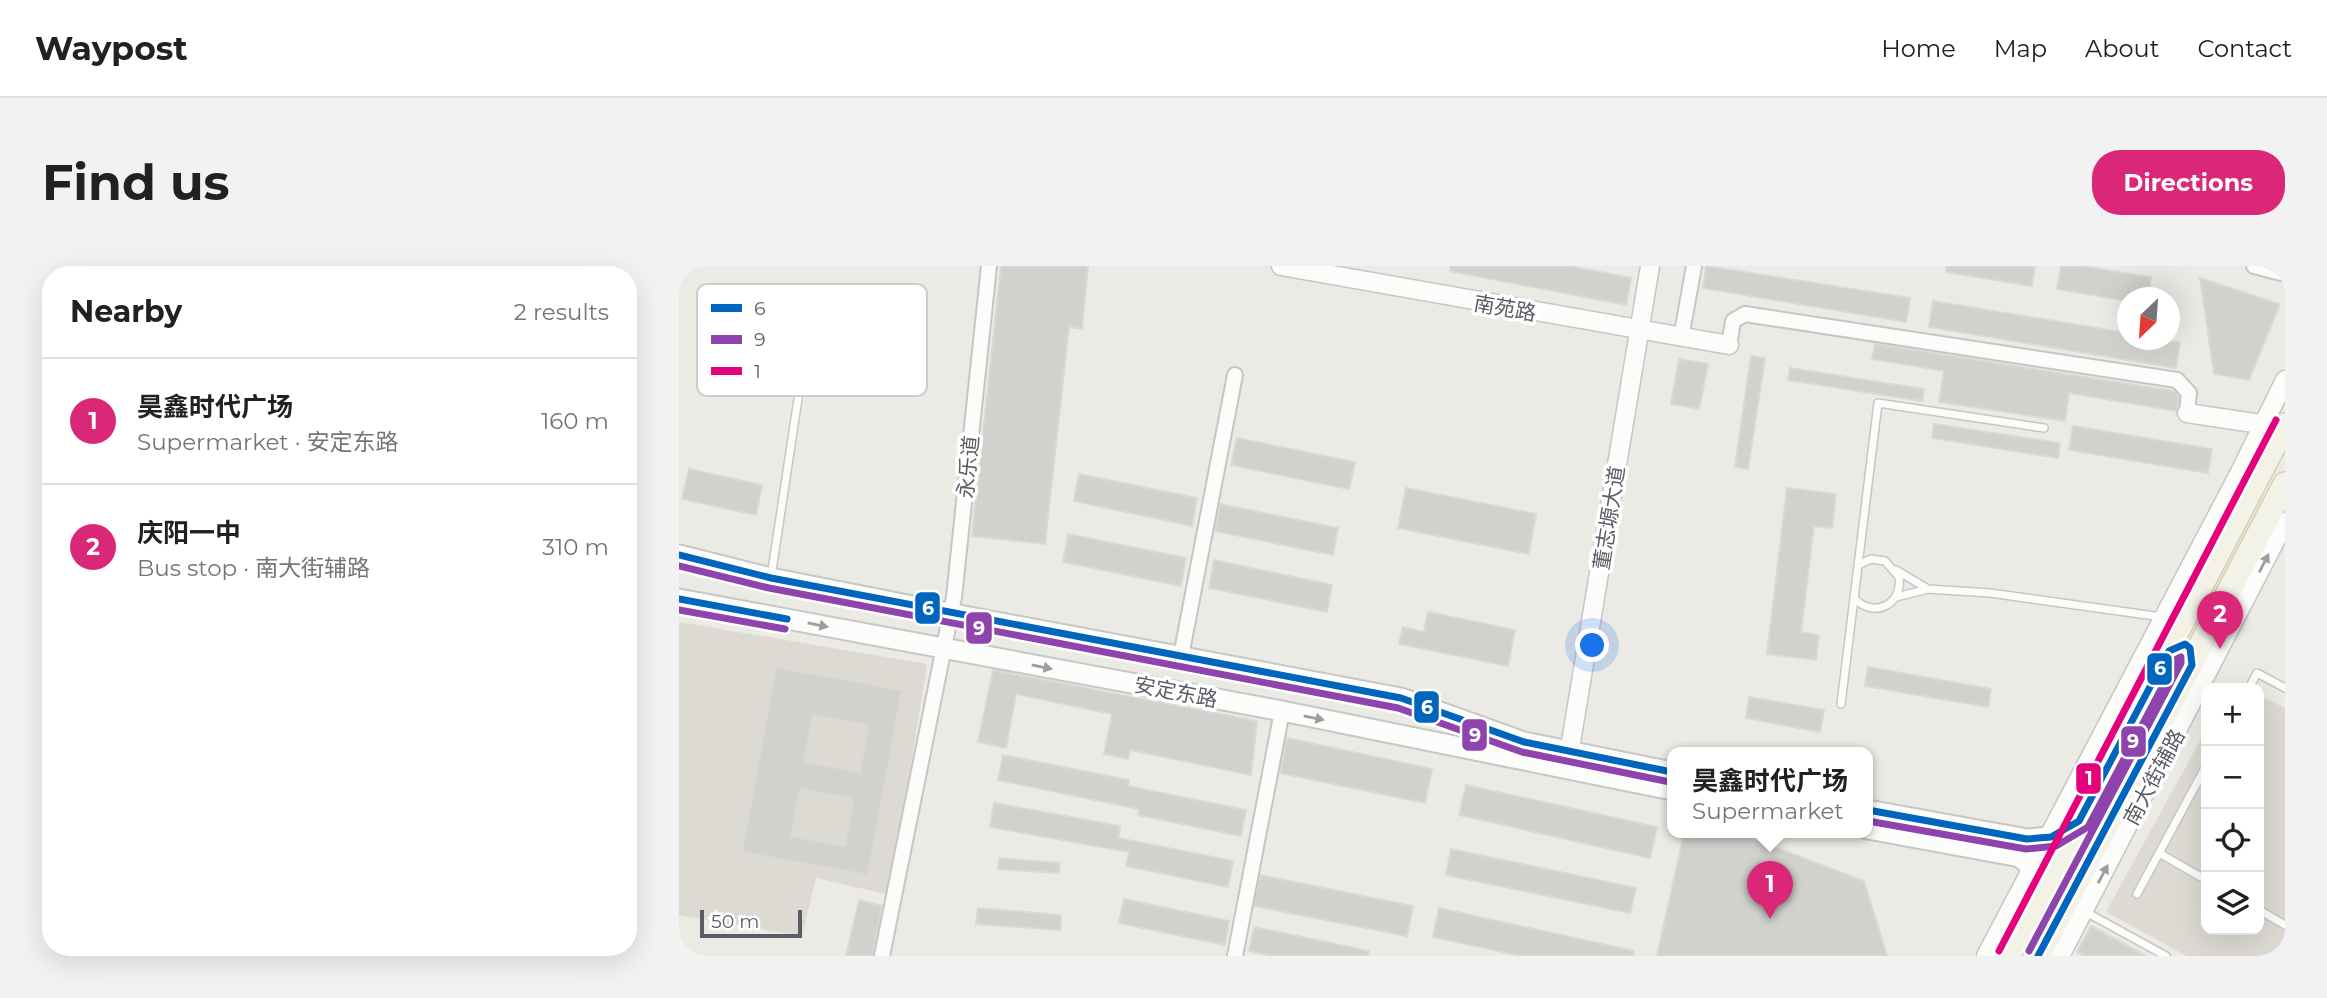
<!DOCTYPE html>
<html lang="en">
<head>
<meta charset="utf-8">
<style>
  :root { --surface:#fff; --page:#f2f2f2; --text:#202124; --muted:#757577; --line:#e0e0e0; --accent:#db2777 }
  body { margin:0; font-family:Montserrat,"Noto Sans SC",sans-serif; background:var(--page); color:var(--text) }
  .controls { position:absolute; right:21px; bottom:21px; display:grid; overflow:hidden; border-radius:14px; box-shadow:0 7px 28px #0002 }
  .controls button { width:63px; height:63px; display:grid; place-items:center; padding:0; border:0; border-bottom:2px solid var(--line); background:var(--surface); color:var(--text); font:35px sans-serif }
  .compass { position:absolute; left:1438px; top:21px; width:63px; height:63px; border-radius:50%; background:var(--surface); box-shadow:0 7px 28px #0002; rotate:205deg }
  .scale { position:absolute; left:21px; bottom:18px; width:102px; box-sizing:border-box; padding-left:7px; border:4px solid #5a5d64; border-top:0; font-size:19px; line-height:24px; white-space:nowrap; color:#5a5d64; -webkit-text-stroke:5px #fff; paint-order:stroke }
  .you { position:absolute; left:914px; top:380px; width:24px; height:24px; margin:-18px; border:5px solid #fff; border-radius:50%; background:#1a73e8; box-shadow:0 0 0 10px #1a73e833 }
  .badge { display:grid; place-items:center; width:46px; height:46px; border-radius:50%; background:var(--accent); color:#fff; font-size:23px; font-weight:700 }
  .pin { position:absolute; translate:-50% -58px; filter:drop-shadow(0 2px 4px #0008) }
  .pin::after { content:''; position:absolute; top:37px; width:24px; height:21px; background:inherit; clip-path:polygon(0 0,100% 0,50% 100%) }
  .popup { position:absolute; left:988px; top:481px; width:206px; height:91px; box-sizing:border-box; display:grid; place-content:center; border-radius:14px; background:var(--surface); filter:drop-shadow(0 2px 5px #0005); font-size:23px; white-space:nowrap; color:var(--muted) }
  .popup b { font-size:26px; color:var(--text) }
  .popup::after { content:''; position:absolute; left:50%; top:100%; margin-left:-14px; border:14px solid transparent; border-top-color:var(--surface) }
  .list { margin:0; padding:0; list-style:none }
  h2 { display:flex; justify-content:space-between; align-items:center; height:91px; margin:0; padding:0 28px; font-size:30px }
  h2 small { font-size:23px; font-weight:400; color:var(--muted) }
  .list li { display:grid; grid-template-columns:46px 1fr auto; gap:21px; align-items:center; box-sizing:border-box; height:126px; padding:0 28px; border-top:2px solid var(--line) }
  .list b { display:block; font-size:26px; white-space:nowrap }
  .list p { margin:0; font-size:23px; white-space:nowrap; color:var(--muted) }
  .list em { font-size:23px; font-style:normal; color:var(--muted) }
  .icon { flex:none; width:38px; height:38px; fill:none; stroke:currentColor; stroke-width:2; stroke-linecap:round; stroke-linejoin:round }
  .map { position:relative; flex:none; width:1606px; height:690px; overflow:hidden; border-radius:28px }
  header { display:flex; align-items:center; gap:42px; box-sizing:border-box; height:98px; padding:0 35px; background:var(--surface); border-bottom:2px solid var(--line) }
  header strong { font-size:33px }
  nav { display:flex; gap:38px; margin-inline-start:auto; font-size:24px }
  .intro { display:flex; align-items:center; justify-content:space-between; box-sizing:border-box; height:168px; padding:0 42px }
  h1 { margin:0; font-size:49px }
  .button { padding:18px 32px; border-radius:28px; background:var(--accent); color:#fff; font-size:24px; font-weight:700 }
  main { display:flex; gap:42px; padding:0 42px }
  aside { flex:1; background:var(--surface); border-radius:28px; box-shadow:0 7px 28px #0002 }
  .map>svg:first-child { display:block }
  .education { fill:#dcdad2 }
  .building { fill:#d1d1cd; stroke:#dadad4; stroke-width:2; fill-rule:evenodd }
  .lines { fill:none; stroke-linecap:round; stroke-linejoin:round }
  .service-casing { stroke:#c7c6c6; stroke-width:10 }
  .minor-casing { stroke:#c7c6c6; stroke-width:18 }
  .tertiary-casing { stroke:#c7c6c6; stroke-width:21 }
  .secondary-casing { stroke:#c7c7c7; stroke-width:23 }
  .primary-casing { stroke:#d6cfb0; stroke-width:26 }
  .service { stroke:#fcfcfb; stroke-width:7 }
  .minor { stroke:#fcfcfb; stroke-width:14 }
  .tertiary { stroke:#fcfcfb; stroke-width:18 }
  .secondary { stroke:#fcfcfb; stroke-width:19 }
  .primary { stroke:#f2f2e7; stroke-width:23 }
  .bus-1-casing { stroke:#fff; stroke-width:12 }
  .bus-2-casing { stroke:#fff; stroke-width:12 }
  .bus-3-casing { stroke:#fff; stroke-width:12 }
  .bus-1 { stroke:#0065bd; stroke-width:7 }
  .bus-2 { stroke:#8e44ad; stroke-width:7 }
  .bus-3 { stroke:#e5007d; stroke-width:7 }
  .oneway { fill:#9b9da0 }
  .labels { text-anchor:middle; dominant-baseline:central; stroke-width:7; stroke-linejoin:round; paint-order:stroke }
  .street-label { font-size:21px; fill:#5a5d64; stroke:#fff }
  .key { fill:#fff; stroke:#ceced0; stroke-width:2 }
  .key-label { font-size:19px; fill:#5a5d64 }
  .line-badge { stroke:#fff; stroke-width:2.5 }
  .badge-label { font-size:19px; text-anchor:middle; font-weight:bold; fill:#fff }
</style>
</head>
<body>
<header>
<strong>Waypost</strong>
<nav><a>Home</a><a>Map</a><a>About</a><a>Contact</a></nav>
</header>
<div class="intro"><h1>Find us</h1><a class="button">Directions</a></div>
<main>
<aside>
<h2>Nearby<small>2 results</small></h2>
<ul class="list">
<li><span class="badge">1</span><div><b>昊鑫时代广场</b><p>Supermarket · 安定东路</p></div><em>160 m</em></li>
<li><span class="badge">2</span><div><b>庆阳一中</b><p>Bus stop · 南大街辅路</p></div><em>310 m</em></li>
</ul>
</aside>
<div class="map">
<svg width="1606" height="690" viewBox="0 0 1606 690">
  <rect width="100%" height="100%" fill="#ebeae4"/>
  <path class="education" d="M0,356l248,42 -37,231 -74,-17 -14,58 -123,-21z
    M1580,429l26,13v248h-98l-81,-44 100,-182v200h53z"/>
  <path class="building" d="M322,0h87l-6,63 -13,-2 -24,217 -73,-8z
    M772,0h118l62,12 -5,27 -176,-34z
    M1027,0l204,32 -4,24 -203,-34z
    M1267,0h89l-3,20 -86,-14z
    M1382,0h20l70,11 -3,21h-21v3l-70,-12z
    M1521,12l80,26 -31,76 -35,-6z
    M1254,35l194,32v7l53,2 -4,26 -247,-41z
    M1196,78l299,47 5,5 -1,10 -2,5 -107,-18 -4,28 -126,-19 5,-31 -72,-12z
    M1072,90l14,2 -17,111 -13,-2z
    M1000,93l29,5 -9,45 -28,-5z
    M1111,102l134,21 -2,12 -134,-21z
    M1255,158l126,19 -2,15 -126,-20z
    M1394,160l139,23 -4,24 -139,-23z
    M558,172l118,24 -6,27 -118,-24z
    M10,203l73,16 -6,30 -74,-16z
    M400,208l118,24 -5,28 -118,-25z
    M727,222l130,26 -7,40 -131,-26z
    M1108,222l49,6 -4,34 -18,-2 -13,106 18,3 -3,25 -49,-6z
    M541,238l118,24 -5,27 -118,-24z
    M389,268l118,24 -5,28 -118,-24z
    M535,294l118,25 -5,27 -118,-24z
    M749,346l87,18 -7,36 -109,-22 4,-17 21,5z
    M97,401l126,23 -34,185 -126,-23zM134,449l55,10 -8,47 -56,-10zM121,523l53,9 -8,48 -54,-10z
    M1189,401l123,22 -3,18 -123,-21z
    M314,404l264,51 -6,54 -121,-25 -2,9 -24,-5 8,-40 -96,-20 -10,54 -28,-6z
    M1070,431l75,13 -4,22 -74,-14z
    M608,472l145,31 -7,34 -145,-30z
    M324,489l126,25 -1,6 118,24 -5,26 -103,-21 1,-6 -141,-29z
    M787,519l191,42 -7,31 -191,-43z
    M315,537l126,23 -2,12 115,23 -5,26 -102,-21 3,-14 -139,-25z
    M1005,567h54l126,48 23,75h-230z
    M772,583l185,39 -6,25 -184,-38z
    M320,592l61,5 -1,10 -61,-4z
    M581,609l153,31 -6,30 -153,-30z
    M445,633l105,22 -4,24 -106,-22z
    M180,634l23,6 -9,50h-27z
    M299,642l83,7 -1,15 -84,-6z
    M760,642l195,43 -1,5h-111l-89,-19z
    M1412,660l55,30h-61l-8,-4z
    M575,661l115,24 -1,5h-94l-25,-5z"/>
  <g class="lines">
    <g class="service-casing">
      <path id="service" d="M1217,304l32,19
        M92,311l32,-211
        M1217,331l32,-8 62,4 172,24
        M1175,332c19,21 49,7 45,-21l-14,-16 -14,-2 -13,6
        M1570,422l8,-15 28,15
        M1162,438l37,-301 166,25
        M1480,587l47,27
        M1458,628l69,-128
        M1580,644l26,15
        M1405,645l82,45"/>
    </g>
    <g class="minor-casing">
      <path id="minor" d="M1575,0l31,8
        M1002,72l13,-72
        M1050,79l4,-24 12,-7 432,66 12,13 -2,20
        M502,390l54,-281
        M203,690l72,-359 35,-331
        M556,690l47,-245"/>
    </g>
    <g class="tertiary-casing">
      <path id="tertiary" d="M602,0l448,79
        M1508,147l67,10 15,11
        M888,500l83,-500
        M1307,690l254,-484 45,-92
        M1381,690l225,-434"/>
    </g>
    <g class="secondary-casing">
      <path id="secondary" d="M0,289l92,23 172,34 458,86 123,44 148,30
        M0,333l603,112 390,79
        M1189,544l159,29 24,-2 28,-16
        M1189,563l152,28 14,13v35"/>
    </g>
    <g class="primary-casing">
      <path id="primary" d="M1329,690l277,-531
        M1359,690l247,-472"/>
    </g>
    <use href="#service" class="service"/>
    <use href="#minor" class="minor"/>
    <use href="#tertiary" class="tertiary"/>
    <use href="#secondary" class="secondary"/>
    <use href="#primary" class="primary"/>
    <g class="bus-1-casing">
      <path id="bus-1" d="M0,289l92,23 630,120 123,44 148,30
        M0,333l108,20
        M1189,544l159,29 24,-2 28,-16 90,-170 16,-7 5,4 2,17 -154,291"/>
    </g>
    <g class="bus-2-casing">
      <path id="bus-2" d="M0,300l90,22 629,120 124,44 148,30
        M0,344l106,19
        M1189,555l158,28 30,-3 32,-19 89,-168 4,-2v6l-152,288"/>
    </g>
    <g class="bus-3-casing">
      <path id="bus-3" d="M1320,685l277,-531"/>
    </g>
    <use href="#bus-1" class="bus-1"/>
    <use href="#bus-2" class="bus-2"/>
    <use href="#bus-3" class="bus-3"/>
  </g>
  <defs><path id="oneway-solid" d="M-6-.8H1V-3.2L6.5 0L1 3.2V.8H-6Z" transform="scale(1.75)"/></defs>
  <g class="oneway">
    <use href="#oneway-solid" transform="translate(1585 297) rotate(-63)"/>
    <use href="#oneway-solid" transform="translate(139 359) rotate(11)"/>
    <use href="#oneway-solid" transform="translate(363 401) rotate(11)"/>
    <use href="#oneway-solid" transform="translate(635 452) rotate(11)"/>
    <use href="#oneway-solid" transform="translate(1424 608) rotate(-62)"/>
  </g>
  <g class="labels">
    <g class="street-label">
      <text transform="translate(826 42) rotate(10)">南苑路</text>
      <text transform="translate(289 201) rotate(-84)">永乐道</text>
      <text transform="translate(930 252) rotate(-81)">董志塬大道</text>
      <text transform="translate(497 426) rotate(11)">安定东路</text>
      <text transform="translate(1475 511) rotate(-62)">南大街辅路</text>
    </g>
  </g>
  <rect x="18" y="18" width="230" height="112" rx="10" class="key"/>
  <rect x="32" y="38" width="31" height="8" fill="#0065bd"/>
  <rect x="32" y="69" width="31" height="9" fill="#8e44ad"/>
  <rect x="32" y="101" width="31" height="8" fill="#e5007d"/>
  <g class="key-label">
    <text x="75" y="49">6</text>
    <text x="75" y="80">9</text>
    <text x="75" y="112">1</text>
  </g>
  <g class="line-badge">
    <rect x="235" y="325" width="27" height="34" rx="7" fill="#0065bd"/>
    <rect x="286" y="345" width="28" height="34" rx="7" fill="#8e44ad"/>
    <rect x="1467" y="386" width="27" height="34" rx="7" fill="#0065bd"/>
    <rect x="734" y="424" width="27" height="34" rx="7" fill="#0065bd"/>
    <rect x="782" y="452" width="27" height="34" rx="7" fill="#8e44ad"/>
    <rect x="1441" y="459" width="27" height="33" rx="7" fill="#8e44ad"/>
    <rect x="1396" y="496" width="27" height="33" rx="7" fill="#e5007d"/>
  </g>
  <g class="badge-label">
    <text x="249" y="349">6</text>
    <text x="300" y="369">9</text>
    <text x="1481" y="409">6</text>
    <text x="748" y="448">6</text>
    <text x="796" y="476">9</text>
    <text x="1454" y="482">9</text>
    <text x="1410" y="519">1</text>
  </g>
</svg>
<div class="controls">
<button>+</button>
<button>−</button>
<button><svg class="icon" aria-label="locate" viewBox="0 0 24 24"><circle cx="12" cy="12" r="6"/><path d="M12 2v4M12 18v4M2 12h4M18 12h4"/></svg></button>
<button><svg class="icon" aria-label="layers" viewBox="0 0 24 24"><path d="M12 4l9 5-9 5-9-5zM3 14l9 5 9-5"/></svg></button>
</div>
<svg class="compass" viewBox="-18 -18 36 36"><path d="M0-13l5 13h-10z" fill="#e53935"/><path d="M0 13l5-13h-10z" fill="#757577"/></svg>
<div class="scale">50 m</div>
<div class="you"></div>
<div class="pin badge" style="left:1091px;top:653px">1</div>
<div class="popup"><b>昊鑫时代广场</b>Supermarket</div>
<div class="pin badge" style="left:1541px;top:383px">2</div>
</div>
</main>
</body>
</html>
